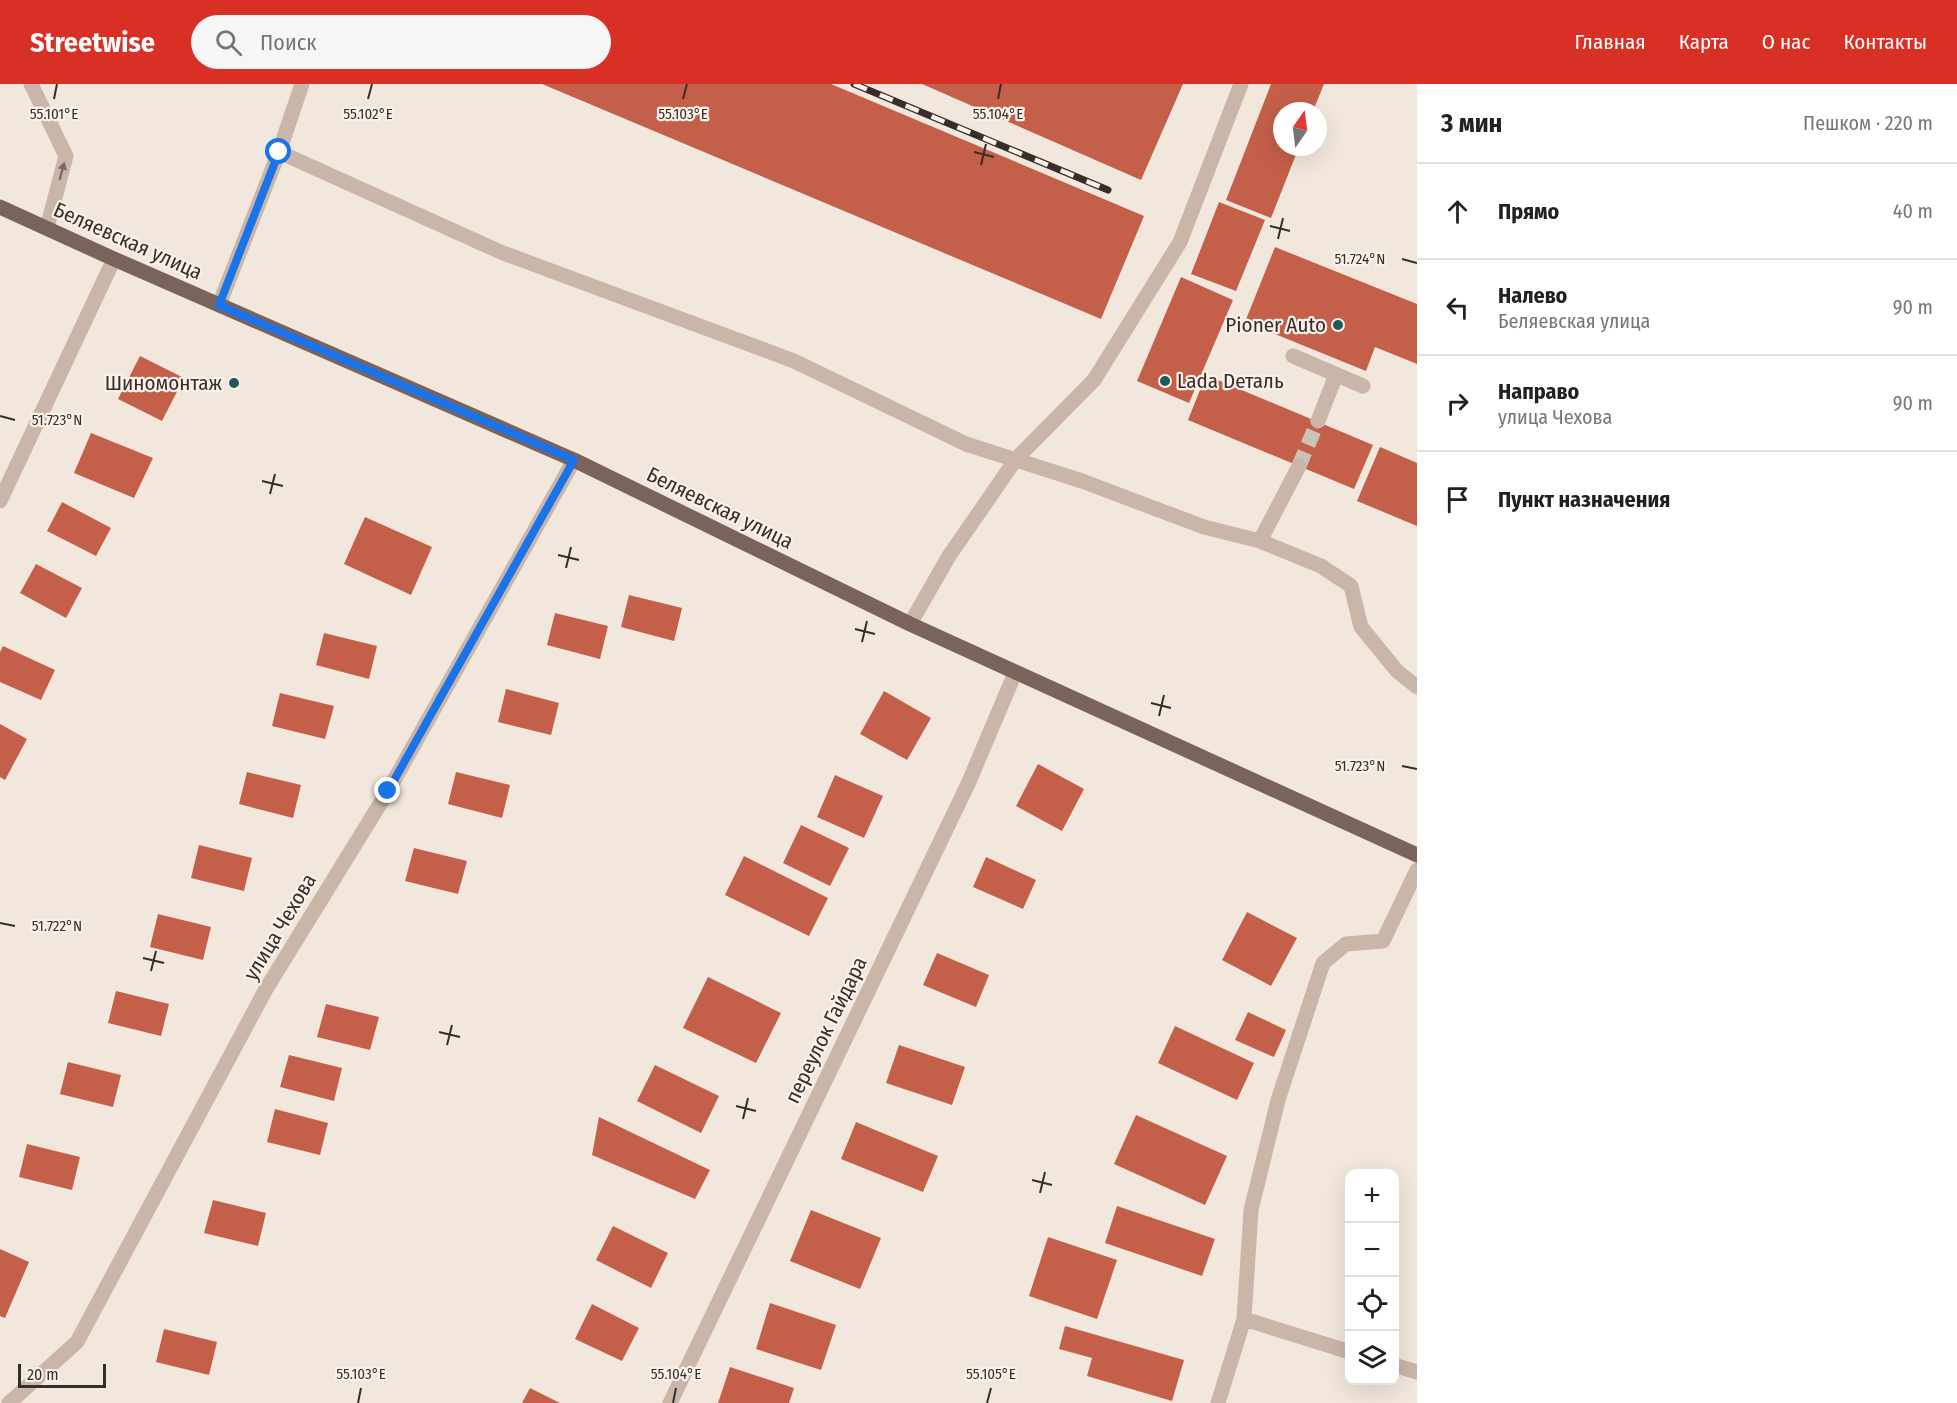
<!DOCTYPE html>
<html lang="ru">
<head>
<meta charset="utf-8">
<style>
  :root { --surface:#fff; --page:#f6f6f6; --text:#202124; --muted:#757577; --line:#e0e0e0; --accent:#d93025 }
  body { margin:0; font-family:"Fira Sans Condensed",sans-serif; background:var(--page); color:var(--text) }
  .controls { position:absolute; right:18px; bottom:18px; display:grid; overflow:hidden; border-radius:12px; box-shadow:0 6px 24px #0002 }
  .controls button { width:54px; height:54px; display:grid; place-items:center; padding:0; border:0; border-bottom:2px solid var(--line); background:var(--surface); color:var(--text); font:30px sans-serif }
  .compass { position:absolute; left:1273px; top:18px; width:54px; height:54px; border-radius:50%; background:var(--surface); box-shadow:0 6px 24px #0002; rotate:14deg }
  .scale { position:absolute; left:18px; bottom:15px; width:88px; box-sizing:border-box; padding-left:6px; border:3px solid #372d29; border-top:0; font-size:16px; line-height:21px; white-space:nowrap; color:#372d29; -webkit-text-stroke:4px #faf1ea; paint-order:stroke }
  .stop { position:absolute; width:18px; height:18px; margin:-14px; border:4px solid #1a73e8; border-radius:50%; background:#fff }
  .stop.end { background:#1a73e8; border-color:#fff; box-shadow:0 2px 6px #0008 }
  .list { margin:0; padding:0; list-style:none }
  h2 { display:flex; justify-content:space-between; align-items:center; height:78px; margin:0; padding:0 24px; font-size:26px }
  h2 small { font-size:20px; font-weight:400; color:var(--muted) }
  .list li { display:grid; grid-template-columns:39px 1fr auto; gap:18px; align-items:center; box-sizing:border-box; height:96px; padding:0 24px; border-top:2px solid var(--line) }
  .list b { display:block; font-size:22px; white-space:nowrap }
  .list p { margin:0; font-size:20px; white-space:nowrap; color:var(--muted) }
  .list em { font-size:20px; font-style:normal; color:var(--muted) }
  .icon { flex:none; width:33px; height:33px; fill:none; stroke:currentColor; stroke-width:2; stroke-linecap:round; stroke-linejoin:round }
  .map { position:relative; flex:none; width:1417px; height:1319px; overflow:hidden }
  header { display:flex; align-items:center; gap:36px; box-sizing:border-box; height:84px; padding:0 30px; background:var(--accent); color:#fff }
  header strong { font-size:28px }
  nav { display:flex; gap:33px; margin-inline-start:auto; font-size:21px }
  .search { width:420px; height:54px; background:var(--page); display:flex; align-items:center; gap:15px; box-sizing:border-box; padding:0 21px; border-radius:33px; color:var(--muted); font-size:22px }
  main { display:flex }
  aside { flex:1; background:var(--surface) }
  .map>svg:first-child { display:block }
  .building { fill:#c46049 }
  .lines { fill:none; stroke-linecap:round; stroke-linejoin:round }
  .minor-tunnel { stroke:#cdc2b9; stroke-width:15; stroke-dasharray:15 8; stroke-linecap:butt }
  .minor { stroke:#cab6a9; stroke-width:15 }
  .major { stroke:#79635a; stroke-width:15 }
  .rail-casing { stroke:#372d29; stroke-width:7 }
  .rail { stroke:#faf1ea; stroke-width:4.5; stroke-dasharray:14; stroke-linecap:butt }
  .oneway { fill:#796b63 }
  .route { stroke:#1a73e8; stroke-width:8 }
  .ticks { fill:none; stroke:#372d29; stroke-width:2 }
  .poi-dot { fill:#1f5859; stroke:#faf1ea; stroke-width:2 }
  .labels { text-anchor:middle; dominant-baseline:central; stroke-width:4.5; stroke-linejoin:round; paint-order:stroke }
  .street-label { font-size:21px; fill:#372d29; stroke:#faf1ea }
  .poi-label { font-size:21px; fill:#372d29; stroke:#faf1ea; text-anchor:end }
  .ticks-label { font-size:15px; text-anchor:middle; fill:#372d29; stroke:#faf1ea; stroke-width:4.5; stroke-linejoin:round; paint-order:stroke }
</style>
</head>
<body>
<header>
<strong>Streetwise</strong>
<div class="search"><svg class="icon" aria-label="search" viewBox="0 0 24 24"><circle cx="10" cy="10" r="6"/><path d="M15 15l6 6"/></svg>Поиск</div>
<nav><a>Главная</a><a>Карта</a><a>О нас</a><a>Контакты</a></nav>
</header>
<main>
<div class="map">
<svg width="1417" height="1319" viewBox="0 0 1417 1319">
  <rect width="100%" height="100%" fill="#f2e7dd"/>
  <path class="building" d="M542,0h289l313,132 -43,103z
    M922,0h261l-42,96z
    M1271,0h53l-11,27h-31v36h17l-28,71 -45,-18z
    M1219,118l46,18 -29,71 -45,-17z
    M1275,163l142,57v60l-42,-17 -9,24 -121,-49z
    M1181,193l52,23 -44,103 -52,-22z
    M140,272l44,22 -22,43 -44,-22z
    M1206,291l167,70 -19,44 -166,-69z
    M91,349l62,25 -19,40 -60,-25z
    M1380,363l37,16v63l-60,-25z
    M62,418l49,26 -15,28 -49,-25z
    M365,433l67,30 -21,48 -67,-31z
    M36,480l46,24 -16,30 -46,-25z
    M629,511l53,13 -8,33 -53,-14z
    M555,529l53,13 -8,33 -53,-14z
    M324,549l53,13 -8,33 -53,-14z
    M3,562l52,24 -14,30 -41,-18v-30z
    M506,605l53,14 -8,32 -53,-13z
    M884,607l47,27 -24,42 -47,-26z
    M280,609l54,13 -9,33 -53,-13z
    M0,640l27,15 -22,41 -5,-3z
    M1038,680l46,25 -22,42 -46,-25z
    M247,688l54,13 -8,33 -54,-14z
    M456,688l54,13 -8,33 -54,-14z
    M835,691l48,21 -19,42 -47,-21z
    M801,741l48,23 -19,38 -47,-23z
    M199,761l53,13 -8,33 -53,-13z
    M414,764l53,13 -9,33 -53,-13z
    M744,772l84,42 -19,38 -84,-41z
    M986,773l50,23 -13,29 -50,-22z
    M1247,828l50,26 -26,48 -49,-26z
    M158,830l53,13 -8,33 -53,-13z
    M937,869l52,22 -13,32 -53,-22z
    M708,893l73,36 -25,50 -73,-35z
    M116,907l53,13 -8,32 -53,-13z
    M326,920l53,13 -9,33 -53,-13z
    M1248,928l38,18 -12,27 -39,-17z
    M1175,942l79,37 -17,37 -79,-37z
    M899,961l66,22 -13,38 -66,-22z
    M289,971l53,13 -8,33 -54,-14z
    M68,978l53,13 -8,32 -53,-13z
    M655,981l64,31 -18,37 -64,-32z
    M275,1025l53,14 -8,32 -53,-13z
    M1136,1031l91,41 -22,49 -91,-41z
    M599,1033l111,53 -15,29 -103,-44z
    M856,1038l82,34 -15,36 -82,-33z
    M27,1060l53,13 -8,33 -53,-13z
    M213,1116l53,13 -8,33 -54,-13z
    M1117,1122l98,33 -13,37 -97,-33z
    M811,1126l70,28 -21,51 -70,-28z
    M613,1142l55,27 -17,35 -55,-28z
    M1048,1153l69,23 -20,59 -68,-23z
    M0,1165l29,13 -24,56 -5,-2z
    M770,1219l66,22 -15,45 -65,-21z
    M592,1220l47,24 -17,33 -47,-22z
    M1065,1242l119,34 -12,41 -85,-25 5,-18 -33,-9z
    M164,1245l53,13 -8,33 -53,-13z
    M730,1283l64,21 -5,15h-71z
    M530,1304l30,15h-38z"/>
  <g class="lines">
    <path class="minor-tunnel" d="M1299,382l19,-45"/>
    <path class="minor" d="M31,0l35,72 -19,72
      M279,68l224,101 291,108 172,83 116,37 122,46 56,14 61,25 30,20 10,41 36,44 20,16
      M219,221l60,-153 23,-68
      M1293,272l70,30
      M1318,337l18,-46
      M0,417l114,-242
      M1260,457l39,-75
      M910,540l39,-68 67,-97 78,-79 86,-138 61,-158
      M1244,1235l106,33
      M1394,1281l23,7
      M9,1319l68,-61 189,-353 122,-198 186,-331
      M670,1319l298,-619 47,-111
      M1218,1319l26,-84 7,-109 27,-110 45,-137 23,-19 37,-3 34,-71"/>
    <path class="major" d="M0,123l114,52 460,201 336,164 507,231"/>
    <g class="rail-casing">
      <path id="rail" d="M854,0l254,106"/>
    </g>
    <use href="#rail" class="rail"/>
  </g>
  <defs><path id="oneway-solid" d="M-6-.8H1V-3.2L6.5 0L1 3.2V.8H-6Z" transform="scale(1.5)"/></defs>
  <use class="oneway" href="#oneway-solid" transform="translate(62 87) rotate(-75)"/>
  <g class="lines">
    <path class="route" d="M279,68l-60,153 355,155 -186,331"/>
  </g>
  <path class="ticks" d="M54,15l3,-15M368,15l4,-15M683,15l4,-15M998,15l3,-15M974,68l20,5M981,81l5,-21M1270,142l20,5M1278,155l5,-21M1402,175l15,4M0,332l15,4M262,397l21,5M270,410l5,-20M558,471l21,5M566,484l5,-21M855,545l20,5M862,558l5,-21M1151,619l20,5M1159,632l5,-21M1402,682l15,3M0,839l15,3M143,874l21,5M151,887l5,-20M439,948l21,5M447,961l5,-20M736,1022l20,5M743,1035l5,-21M1032,1096l20,5M1040,1109l5,-21M358,1319l3,-15M673,1319l3,-15M987,1319l4,-15"/>
  <g class="poi-dot">
    <circle cx="1338" cy="241" r="6"/>
    <circle cx="1165" cy="297" r="6"/>
    <circle cx="234" cy="299" r="6"/>
  </g>
  <g class="labels">
    <g class="street-label">
      <text transform="translate(128 157) rotate(24)">Беляевская улица</text>
      <text transform="translate(720 424) rotate(26)">Беляевская улица</text>
      <text transform="translate(280 843) rotate(-59)">улица Чехова</text>
      <text transform="translate(826 946) rotate(-64)">переулок Гайдара</text>
    </g>
    <g class="poi-label">
      <text x="1326" y="241">Pioner Auto</text>
      <text x="1177" y="297" text-anchor="start">Lada Dеталь</text>
      <text x="222" y="299">Шиномонтаж</text>
    </g>
  </g>
  <g class="ticks-label">
    <text x="54" y="35">55.101°E</text>
    <text x="368" y="35">55.102°E</text>
    <text x="683" y="35">55.103°E</text>
    <text x="998" y="35">55.104°E</text>
    <text x="1360" y="180">51.724°N</text>
    <text x="57" y="341">51.723°N</text>
    <text x="1360" y="687">51.723°N</text>
    <text x="57" y="847">51.722°N</text>
    <text x="361" y="1295">55.103°E</text>
    <text x="676" y="1295">55.104°E</text>
    <text x="991" y="1295">55.105°E</text>
  </g>
</svg>
<div class="controls">
<button>+</button>
<button>−</button>
<button><svg class="icon" aria-label="locate" viewBox="0 0 24 24"><circle cx="12" cy="12" r="6"/><path d="M12 2v4M12 18v4M2 12h4M18 12h4"/></svg></button>
<button><svg class="icon" aria-label="layers" viewBox="0 0 24 24"><path d="M12 4l9 5-9 5-9-5zM3 14l9 5 9-5"/></svg></button>
</div>
<svg class="compass" viewBox="-18 -18 36 36"><path d="M0-13l5 13h-10z" fill="#e53935"/><path d="M0 13l5-13h-10z" fill="#757577"/></svg>
<div class="scale">20 m</div>
<div class="stop" style="left:279px;top:68px"></div>
<div class="stop end" style="left:388px;top:707px"></div>
</div>
<aside>
<h2>3 мин<small>Пешком · 220 m</small></h2>
<ul class="list">
<li><svg class="icon" aria-label="ahead" viewBox="0 0 24 24"><path d="M12 20V5M6 11l6-6 6 6"/></svg><div><b>Прямо</b></div><em>40 m</em></li>
<li><svg class="icon" aria-label="left" viewBox="0 0 24 24"><path d="M17 20v-9H6M10 6l-5 5 5 5"/></svg><div><b>Налево</b><p>Беляевская улица</p></div><em>90 m</em></li>
<li><svg class="icon" aria-label="right" viewBox="0 0 24 24"><path d="M7 20v-9h11M14 6l5 5-5 5"/></svg><div><b>Направо</b><p>улица Чехова</p></div><em>90 m</em></li>
<li><svg class="icon" aria-label="arrive" viewBox="0 0 24 24"><path d="M6 21V4h12l-3 4 3 4H6"/></svg><div><b>Пункт назначения</b></div></li>
</ul>
</aside>
</main>
</body>
</html>
